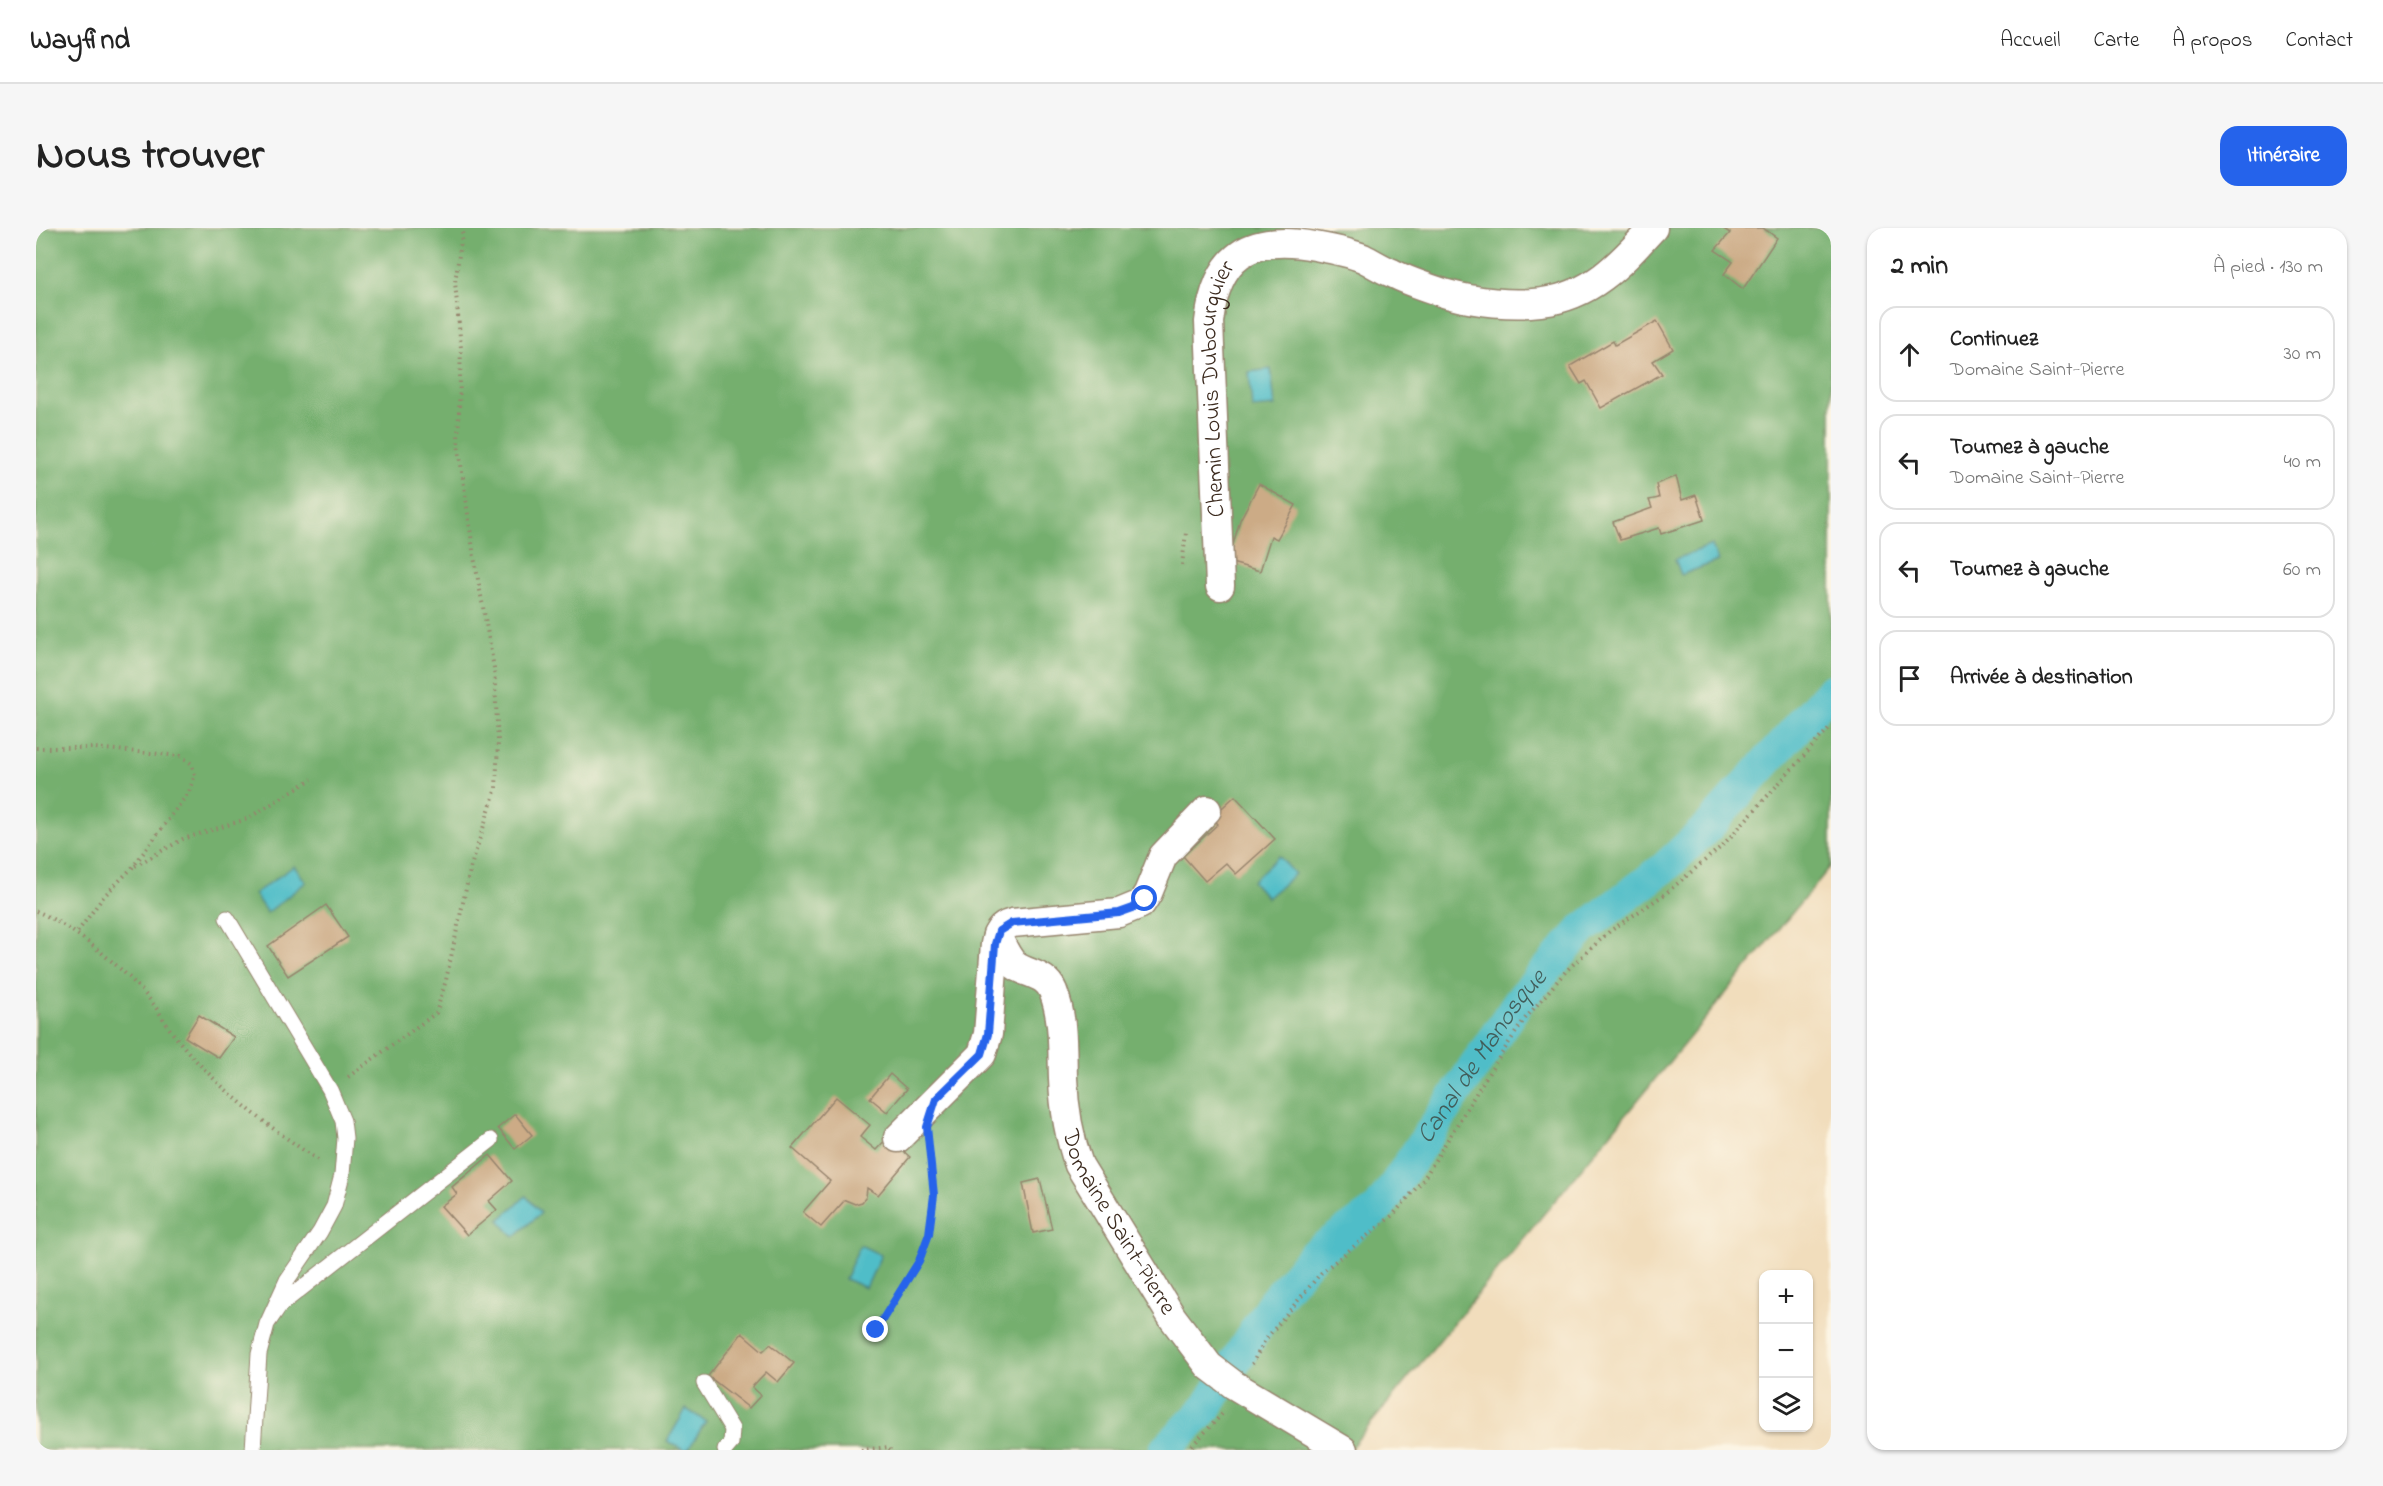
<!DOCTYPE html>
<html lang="fr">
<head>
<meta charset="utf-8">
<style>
  :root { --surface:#fff; --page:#f6f6f6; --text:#222; --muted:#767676; --line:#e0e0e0; --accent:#2563eb }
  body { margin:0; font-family:"Indie Flower",sans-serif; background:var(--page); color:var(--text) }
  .controls { position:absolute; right:18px; bottom:18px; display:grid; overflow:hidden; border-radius:12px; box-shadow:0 2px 4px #0004 }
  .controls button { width:54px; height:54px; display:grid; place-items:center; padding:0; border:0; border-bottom:2px solid var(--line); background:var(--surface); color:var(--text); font:30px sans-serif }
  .stop { position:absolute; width:18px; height:18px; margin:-14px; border:4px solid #2563eb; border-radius:50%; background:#fff }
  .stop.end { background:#2563eb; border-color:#fff; box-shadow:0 2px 6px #0008 }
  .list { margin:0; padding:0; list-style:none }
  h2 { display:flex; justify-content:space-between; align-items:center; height:78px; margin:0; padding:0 24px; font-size:26px }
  h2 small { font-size:20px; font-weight:400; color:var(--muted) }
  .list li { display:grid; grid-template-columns:39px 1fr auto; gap:18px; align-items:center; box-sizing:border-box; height:96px; margin:0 12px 12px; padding:0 12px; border:2px solid var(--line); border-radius:18px }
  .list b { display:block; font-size:22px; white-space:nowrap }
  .list p { margin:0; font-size:20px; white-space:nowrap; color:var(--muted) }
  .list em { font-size:20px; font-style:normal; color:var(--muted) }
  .icon { flex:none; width:33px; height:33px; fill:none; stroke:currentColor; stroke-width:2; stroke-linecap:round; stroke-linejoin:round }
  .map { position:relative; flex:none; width:1795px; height:1222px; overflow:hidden; border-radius:18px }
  header { display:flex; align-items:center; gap:36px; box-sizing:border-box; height:84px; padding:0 30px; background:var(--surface); border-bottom:2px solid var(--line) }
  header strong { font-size:28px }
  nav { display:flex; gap:33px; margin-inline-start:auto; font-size:21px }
  .intro { display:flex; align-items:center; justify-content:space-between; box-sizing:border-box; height:144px; padding:0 36px }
  h1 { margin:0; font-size:42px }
  .button { padding:15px 27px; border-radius:18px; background:var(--accent); color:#fff; font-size:21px; font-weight:700 }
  main { display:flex; gap:36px; padding:0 36px }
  aside { flex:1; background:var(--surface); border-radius:18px; box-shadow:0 2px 4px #0004 }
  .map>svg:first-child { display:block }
  .forest { fill:#74af6e; stroke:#586c46; stroke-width:1.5 }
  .water { fill:#4fbdc8; stroke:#457473; stroke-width:1.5 }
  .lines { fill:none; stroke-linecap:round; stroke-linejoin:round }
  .canal { stroke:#4fbdc8; stroke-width:32 }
  .building { fill:#ccab86 }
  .lane-casing { stroke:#96846d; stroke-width:17 }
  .street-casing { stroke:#96846d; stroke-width:31 }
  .path { stroke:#96846d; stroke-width:4; stroke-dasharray:1.5 4.5; stroke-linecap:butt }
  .lane { stroke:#fff; stroke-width:15 }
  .street { stroke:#fff; stroke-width:28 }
  .route { stroke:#2563eb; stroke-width:8 }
  .labels { text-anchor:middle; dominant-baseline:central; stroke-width:4.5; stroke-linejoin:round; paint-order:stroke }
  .street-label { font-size:24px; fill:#3b2a1e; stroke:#fcf5e5 }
  .water-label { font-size:26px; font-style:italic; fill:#425d5a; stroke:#fcf5e5 }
</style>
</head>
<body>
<header>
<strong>Wayfind</strong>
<nav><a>Accueil</a><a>Carte</a><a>À propos</a><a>Contact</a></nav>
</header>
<div class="intro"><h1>Nous trouver</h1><a class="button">Itinéraire</a></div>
<main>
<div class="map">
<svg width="1795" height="1222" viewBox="0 0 1795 1222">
  <rect width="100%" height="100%" fill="#fcf5e5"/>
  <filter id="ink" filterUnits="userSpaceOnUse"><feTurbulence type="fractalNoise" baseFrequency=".0167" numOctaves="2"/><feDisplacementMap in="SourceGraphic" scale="12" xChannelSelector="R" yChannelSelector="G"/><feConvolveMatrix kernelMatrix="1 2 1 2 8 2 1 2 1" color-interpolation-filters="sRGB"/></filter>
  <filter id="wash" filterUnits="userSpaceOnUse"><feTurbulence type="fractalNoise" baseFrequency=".008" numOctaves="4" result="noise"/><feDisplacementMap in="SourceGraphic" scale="24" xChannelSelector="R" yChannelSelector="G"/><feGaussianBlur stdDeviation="1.35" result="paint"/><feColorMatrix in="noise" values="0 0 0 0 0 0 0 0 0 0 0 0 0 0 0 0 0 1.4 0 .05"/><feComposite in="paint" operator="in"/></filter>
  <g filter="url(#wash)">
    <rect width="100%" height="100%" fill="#f1ddbc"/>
    <path class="forest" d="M0,0h1795v638l-482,584h-1313z"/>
    <path class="water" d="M1235,141l4,37 -23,2 -3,-36z
      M1676,317l6,16 -37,14 -6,-16z
      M1243,628l16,18 -28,24 -15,-17z
      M258,638l12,16 -39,31 -13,-19z
      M490,968l15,17 -27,24 -15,-17z
      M824,1017l21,10 -15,33 -21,-9z
      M650,1181l20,12 -18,29h-5l-16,-9z"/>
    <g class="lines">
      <path class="canal" id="s1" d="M1129,1222l42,-43 65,-104 43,-50 64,-45 139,-206 65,-73 81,-61 45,-42 122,-136"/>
    </g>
    <g id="blocks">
      <path class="building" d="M1686,0h41l14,10 -34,51 -19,-15 9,-12 -18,-12 15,-17z
        M1621,93l16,28 -20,12 9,13 -61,34 -15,-27 -5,3 -11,-18 43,-25 2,4z
        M1640,248l6,24 14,-5 8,25 -43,14 -2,-6 -39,12 -7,-18 39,-14 -3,-8 10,-2 -3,-14z
        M1223,256l37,21 -19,34 -6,-3 -11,35 -32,-9 12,-42z
        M1199,568l40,43 -39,35 -10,-11 -21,18 -22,-25 35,-32 -6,-7z
        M290,677l22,32 -60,39 -20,-30z
        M163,787l35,22 -15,21 -34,-21z
        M854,846l17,15 -20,23 -17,-14z
        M800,869l34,28 -10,12 16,13 12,-13 22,20 -32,38 -11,-7 -1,9 -4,5 -7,2 -10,-4 -24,27 -18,-15 27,-31 -38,-33z
        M479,886l17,21 -17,14 -17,-21z
        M454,927l22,26 -23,20 8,9 -30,25 -26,-29 16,-12 -5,-7z
        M1004,951l12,50 -19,4 -10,-50z
        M706,1105l21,18 7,-7 24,19 -16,19 -12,-10 -14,15 9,8 -12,13 -41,-32z"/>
    </g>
  </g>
  <g filter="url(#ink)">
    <use href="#blocks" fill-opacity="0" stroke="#96846d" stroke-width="1.5"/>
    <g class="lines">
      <g class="lane-casing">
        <path id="lane" d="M191,690l103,172 13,31 2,17 -3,37 -8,31 -14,26 -33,48 -20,44
          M668,1155l28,46 -1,14 -6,7
          M217,1222l6,-96 8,-30 13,-19 211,-165"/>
      </g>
      <g class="street-casing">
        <g id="street">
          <path id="s2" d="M1184,358l-11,-264c8,-67 40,-88 106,-76 16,3 33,6 48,12 10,5 19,11 29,15 17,9 37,15 55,21 29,8 66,12 95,8 50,-6 79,-39 111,-74"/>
          <path id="s3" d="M961,707c5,10 10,24 19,31 14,9 30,8 37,25 11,28 9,58 10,87 1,30 6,59 16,87l93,152 37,49 25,19 109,65"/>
          <path d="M862,910l84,-84 6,-20 7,-90c2,-11 5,-18 17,-21l107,-10 22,-9 7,-11 15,-37 44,-46"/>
        </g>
      </g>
      <path class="path" d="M1146,337l4,-32
        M0,520h58l87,8 11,8 3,11 -6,17 -57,76 -28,28 -28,38
        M99,638l48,-27 64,-20 65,-40
        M0,683c38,16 88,57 114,89 11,13 18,29 29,41 39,48 91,87 142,121
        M312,849l88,-64 10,-33 25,-114 25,-78 2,-47 -4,-73 -20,-111 -16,-114 3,-95 -6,-66 8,-54
        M840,1103c27,-43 58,-83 58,-136 0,-15 -4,-32 -6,-47
        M1216,1136l13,-24 56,-67 72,-58 30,-35 60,-98 41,-62 43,-50 43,-39 55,-37 57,-48 109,-120
        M825,1222l28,-3 1,3
        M1152,1222l36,-38"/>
      <use href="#lane" class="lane"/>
      <use href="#street" class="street"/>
    </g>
  </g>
  <g class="lines" filter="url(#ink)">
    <path class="route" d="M840,1102l43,-69 10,-27 5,-39 -7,-68 9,-28 46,-45 6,-20 7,-90 4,-13 13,-8 107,-10 14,-5 12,-9"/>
  </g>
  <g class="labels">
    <g class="street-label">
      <text stroke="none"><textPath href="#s2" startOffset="198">Chemin Louis Dubourguier</textPath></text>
      <text stroke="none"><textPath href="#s3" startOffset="328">Domaine Saint-Pierre</textPath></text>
    </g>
    <g class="water-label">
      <text stroke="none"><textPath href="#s1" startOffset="510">Canal de Manosque</textPath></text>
    </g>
  </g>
</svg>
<div class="controls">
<button>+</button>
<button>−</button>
<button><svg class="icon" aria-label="layers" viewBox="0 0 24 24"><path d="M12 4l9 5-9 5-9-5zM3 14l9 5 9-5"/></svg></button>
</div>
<div class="stop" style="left:1109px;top:671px"></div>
<div class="stop end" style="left:840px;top:1102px"></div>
</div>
<aside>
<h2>2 min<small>À pied · 130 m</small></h2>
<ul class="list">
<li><svg class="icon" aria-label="ahead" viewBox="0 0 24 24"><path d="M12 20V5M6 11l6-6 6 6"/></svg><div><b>Continuez</b><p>Domaine Saint-Pierre</p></div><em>30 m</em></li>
<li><svg class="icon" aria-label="left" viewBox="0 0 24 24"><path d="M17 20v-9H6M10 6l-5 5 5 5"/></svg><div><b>Tournez à gauche</b><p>Domaine Saint-Pierre</p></div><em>40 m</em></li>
<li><svg class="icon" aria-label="left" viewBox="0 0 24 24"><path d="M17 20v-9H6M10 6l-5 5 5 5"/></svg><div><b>Tournez à gauche</b></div><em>60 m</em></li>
<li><svg class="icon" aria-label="arrive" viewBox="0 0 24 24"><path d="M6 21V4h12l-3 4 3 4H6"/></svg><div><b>Arrivée à destination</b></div></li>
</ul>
</aside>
</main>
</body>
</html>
